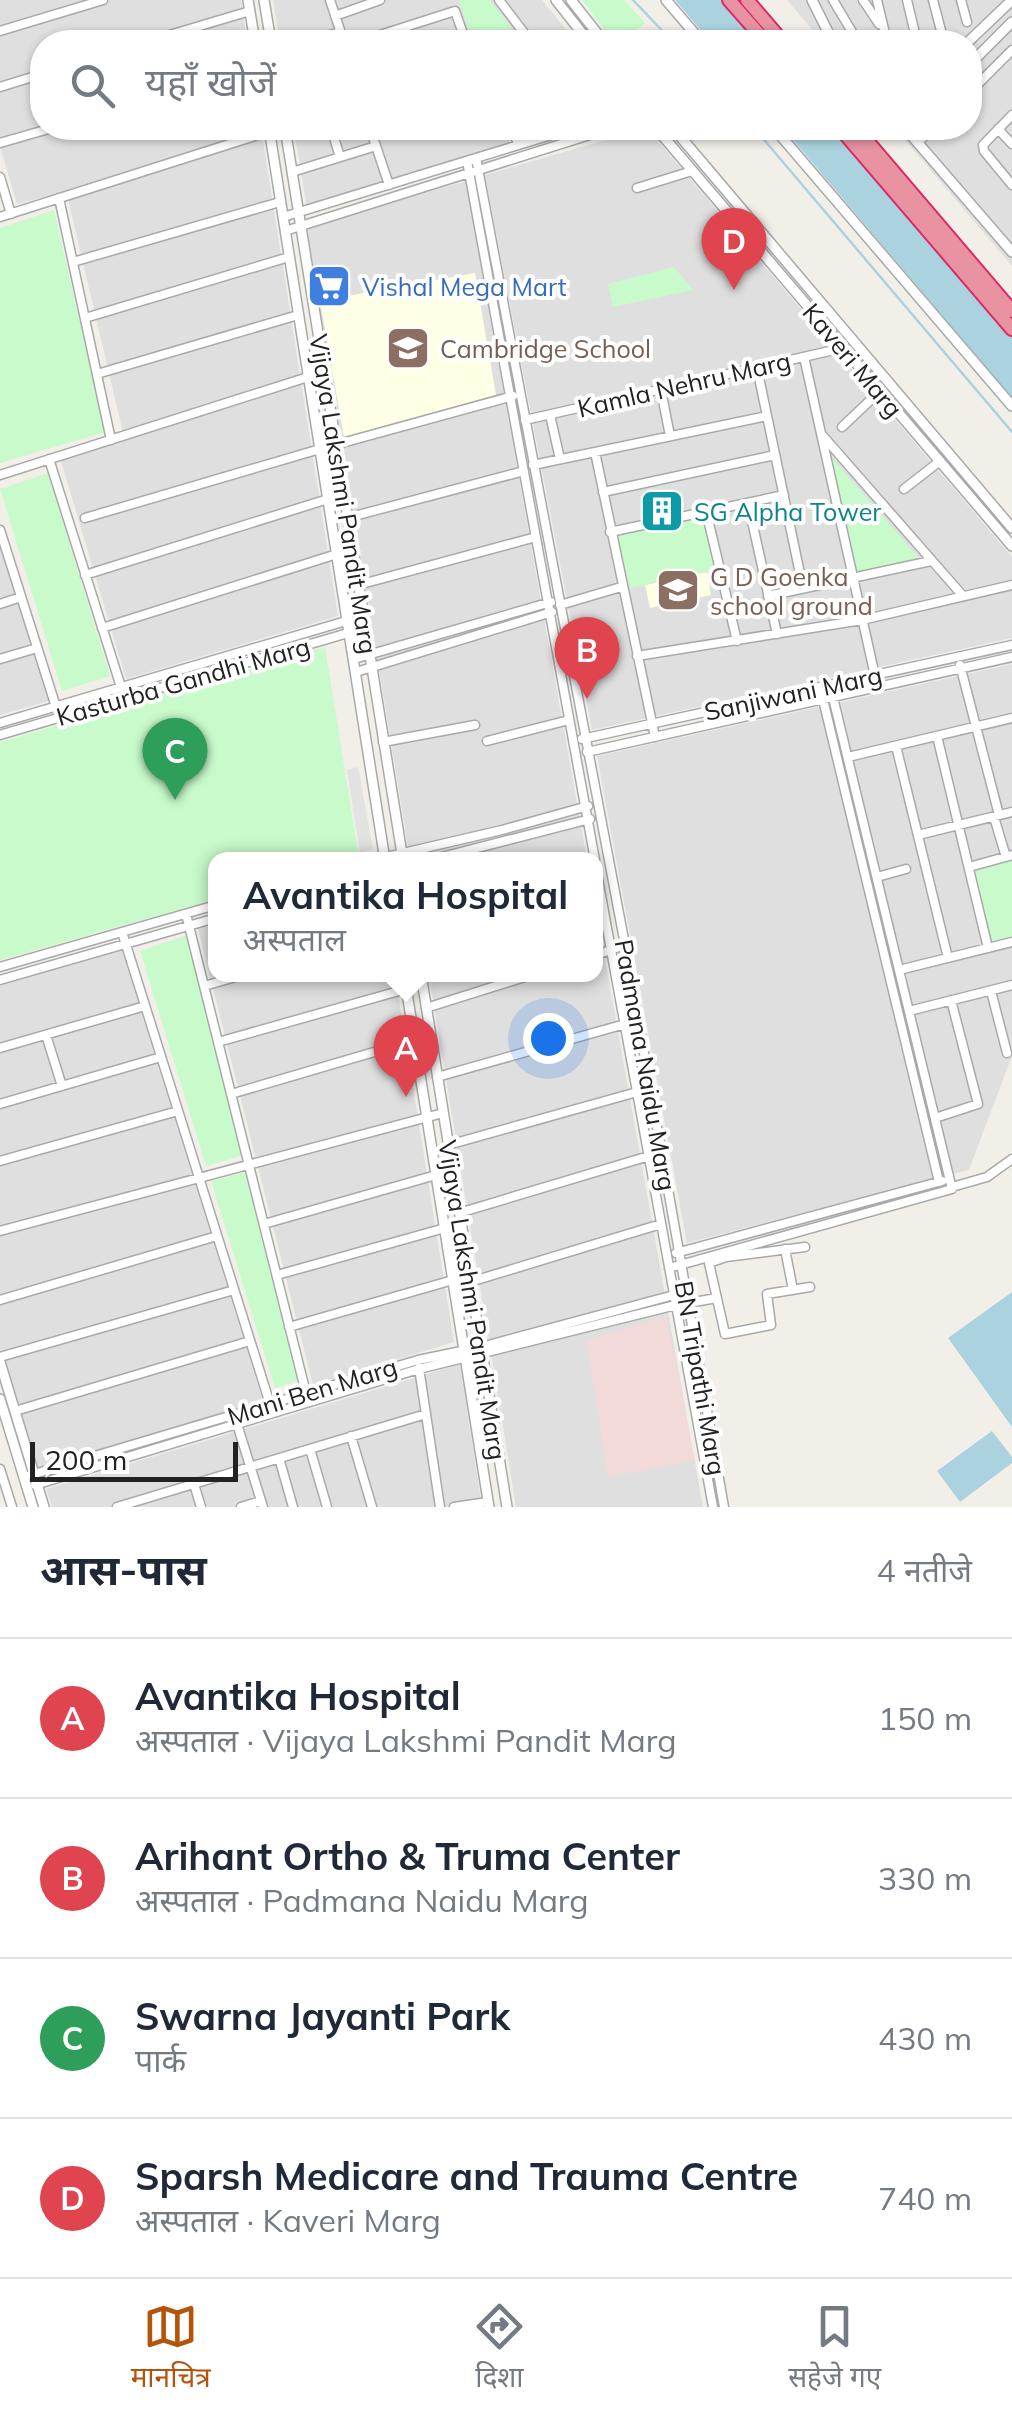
<!DOCTYPE html>
<html lang="hi">
<head>
<meta charset="utf-8">
<style>
  :root { --surface:#fff; --page:#f2f2f3; --text:#1f2937; --muted:#747a83; --line:#e0e1e3; --accent:#b45309 }
  body { margin:0; font-family:Mulish,"Noto Sans Devanagari",sans-serif; background:var(--page); color:var(--text) }
  .scale { position:absolute; left:30px; bottom:25px; width:208px; box-sizing:border-box; padding-left:10px; border:5px solid #222; border-top:0; font-size:28px; line-height:35px; white-space:nowrap; color:#222; -webkit-text-stroke:8px #fff; paint-order:stroke }
  .you { position:absolute; left:548px; top:1038px; width:35px; height:35px; margin:-25px; border:8px solid #fff; border-radius:50%; background:#1a73e8; box-shadow:0 0 0 15px #1a73e833 }
  .badge { display:grid; place-items:center; width:65px; height:65px; border-radius:50%; background:var(--accent); color:#fff; font-size:32px; font-weight:700 }
  .pin { position:absolute; translate:-50% -82px; filter:drop-shadow(0 2px 5px #0008) }
  .pin::after { content:''; position:absolute; top:52px; width:35px; height:30px; background:inherit; clip-path:polygon(0 0,100% 0,50% 100%) }
  .popup { position:absolute; left:208px; top:852px; width:395px; height:130px; box-sizing:border-box; display:grid; place-content:center; border-radius:20px; background:var(--surface); filter:drop-shadow(0 2px 8px #0005); font-size:32px; white-space:nowrap; color:var(--muted) }
  .popup b { font-size:38px; color:var(--text) }
  .popup::after { content:''; position:absolute; left:50%; top:100%; margin-left:-20px; border:20px solid transparent; border-top-color:var(--surface) }
  .list { margin:0; padding:0; list-style:none }
  h2 { display:flex; justify-content:space-between; align-items:center; height:130px; margin:0; padding:0 40px; font-size:42px }
  h2 small { font-size:32px; font-weight:400; color:var(--muted) }
  .list li { display:grid; grid-template-columns:65px 1fr auto; gap:30px; align-items:center; box-sizing:border-box; height:160px; padding:0 40px; border-top:2px solid var(--line) }
  .list b { display:block; font-size:38px; white-space:nowrap }
  .list p { margin:0; font-size:32px; white-space:nowrap; color:var(--muted) }
  .list em { font-size:32px; font-style:normal; color:var(--muted) }
  .icon { flex:none; width:55px; height:55px; fill:none; stroke:currentColor; stroke-width:2; stroke-linecap:round; stroke-linejoin:round }
  .map { position:relative; flex:none; width:1012px; height:1507px; overflow:hidden }
  .search { position:absolute; background:var(--surface); box-shadow:0 2px 8px #0004; left:30px; right:30px; top:30px; height:110px; display:flex; align-items:center; gap:25px; box-sizing:border-box; padding:0 35px; border-radius:40px; color:var(--muted); font-size:38px }
  .sheet { height:770px; background:var(--surface) }
  nav { display:flex; justify-content:space-around; align-items:center; box-sizing:border-box; height:140px; border-top:2px solid var(--line); background:var(--surface); font-size:28px; color:var(--muted) }
  nav a { display:grid; justify-items:center; gap:5px }
  nav .on { color:var(--accent) }
  .map>svg:first-child { display:block }
  .residential { fill:#e0dfdf }
  .commercial { fill:#f2dad9 }
  .education { fill:#ffffe5 }
  .park { fill:#c8facc }
  .parking { fill:#e2e2e2 }
  .water { fill:#aad3df }
  .lines { fill:none; stroke-linecap:round; stroke-linejoin:round }
  .stream { stroke:#aad3df; stroke-width:2.5 }
  .minor-casing { stroke:#a9a9a9; stroke-width:11 }
  .tertiary-casing { stroke:#a9a9a9; stroke-width:12 }
  .motorway-casing { stroke:#dc2a67; stroke-width:16 }
  .minor { stroke:#fff; stroke-width:8 }
  .tertiary { stroke:#fff; stroke-width:9 }
  .motorway { stroke:#e892a2; stroke-width:12 }
  .labels { text-anchor:middle; dominant-baseline:central; stroke-width:8; stroke-linejoin:round; paint-order:stroke }
  .shop-label { font-size:25px; fill:#366cbe; stroke:#fff; text-anchor:start }
  .education-label { font-size:25px; fill:#785e54; stroke:#fff; text-anchor:start }
  .street-label { font-size:25px; fill:#222; stroke:#fff }
  .culture-label { font-size:25px; fill:#0d838f; stroke:#fff; text-anchor:start }
</style>
</head>
<body>
<div class="map">
<svg width="1012" height="1507" viewBox="0 0 1012 1507">
  <rect width="100%" height="100%" fill="#f2efe9"/>
  <path class="residential" d="M0,0h241l6,42h-205v86h219l77,488 -212,63 -65,-218 64,-20 -59,-250 -49,13 -17,-57z
    M273,0h269l34,42h-296z
    M787,0h225v266l-117,-138h75v-86h-147z
    M294,128h254l-241,82z
    M647,128l365,429v81l-420,92 -107,-555z
    M466,181l121,678h-177l-103,-631z
    M0,545l49,156 -49,14z
    M1012,664v392l-43,114 -282,73 -90,-487z
    M596,908l107,599h-187l-87,-532 167,-1z
    M216,924v50l179,1 59,367 -141,43 -115,-456z
    M122,951l141,450 -228,69 -35,-117v-367z
    M460,1364l22,143h-430l-6,-18z"/>
  <path class="commercial" d="M666,1316l29,144 -87,17 -21,-136z"/>
  <path class="education" d="M475,273l21,122 -152,42 -24,-136z
    M707,572l4,23 -61,13 -5,-23z"/>
  <path class="park" d="M459,0h31l32,42h-50z
    M582,0h42l21,23 -23,19h-9z
    M54,210l51,222 -105,31v-235z
    M674,267l19,23 -80,17 -5,-23z
    M832,458l88,101 -65,13z
    M48,473l62,203 -48,15 -62,-202z
    M703,517l11,53 -87,19 -12,-53z
    M325,647l34,211 -143,2v39l-216,61v-218z
    M1012,859v79l-19,5 -19,-74z
    M187,935l56,220 -37,11 -66,-215z
    M247,1172l53,208 -25,8 -64,-207z"/>
  <path class="parking" d="M358,767l15,82 -13,4 -13,-83z"/>
  <path class="water" d="M675,0h58l36,42h-58z
    M783,128h58l171,202v68z
    M1012,1292v135l-64,-89z
    M992,1431l20,26v6l-52,39 -23,-31z"/>
  <g class="lines">
    <path class="stream" d="M633,0l40,42
      M754,128l258,304"/>
    <g class="minor-casing">
      <path id="minor" d="M330,0l14,42
        M499,0l32,42
        M833,0l25,42
        M863,0l16,24
        M877,0l10,42
        M907,0l10,42
        M933,0l11,42
        M961,0l6,22
        M335,16l45,-16
        M0,31l103,-31
        M146,42l104,-31
        M306,42l34,-10
        M358,42l97,-31 11,31
        M0,87l42,-13
        M970,92l42,-42
        M1012,115l-29,30 1,6 28,34
        M331,128l9,29
        M370,128l19,57
        M417,128l7,4 14,-4
        M513,128l5,17
        M998,129l14,15
        M918,142l15,-14
        M0,143l52,-15
        M476,158l149,787 99,562
        M467,161l128,699
        M292,172l84,-26
        M0,177l11,37
        M637,188l55,-17
        M59,198l52,242
        M0,217l280,-89
        M283,217l291,-89
        M285,231l327,-103
        M73,262l207,-60
        M85,318l204,-61
        M804,357l71,319
        M757,368l46,220
        M97,374l201,-59
        M661,390l9,46
        M550,415l10,44
        M525,420l318,-72
        M842,427l38,-36
        M823,436l140,160
        M595,452l60,285
        M49,459l72,228
        M533,465l234,-49
        M0,475l308,-98
        M904,489l36,-28
        M603,492l172,-37
        M748,503l29,131
        M706,511l31,130
        M85,518l235,-69 193,-53
        M347,518l177,-47
        M0,530l56,177
        M610,532l174,-37
        M85,575l243,-76
        M358,585l178,-48
        M768,596l163,-35
        M0,604l21,-7
        M560,605l61,-18
        M102,628l235,-74
        M637,656l225,-36 150,-35
        M0,659l37,-11
        M354,659l197,-57
        M960,665l39,150
        M356,672l196,-60
        M820,687l119,495
        M0,723l363,-107
        M0,735l365,-107
        M937,736l51,212
        M582,739l430,-94
        M487,741l82,-21
        M383,742l92,-17
        M896,746l52,212
        M587,752l425,-95
        M848,757l164,-39
        M994,817l12,40
        M918,835l94,-23
        M373,860l129,-30 86,-24
        M430,860l160,-41
        M969,867l43,-12
        M596,868l117,639
        M877,877l29,-8
        M186,914l120,479
        M122,932l148,472
        M596,955l29,-10
        M0,967l216,-62
        M899,970l113,-28
        M0,980l216,-62
        M204,986l42,-12
        M991,991l16,62
        M426,1008l108,-34
        M909,1011l103,-26
        M46,1035l16,51
        M218,1042l188,-53
        M0,1048l145,-42
        M437,1077l188,-53
        M231,1094l184,-54
        M0,1104l161,-47
        M935,1118l43,-14 -27,-104
        M448,1145l189,-53
        M0,1161l178,-50
        M952,1187l35,-10 25,-18
        M459,1213l190,-57
        M264,1224l172,-49
        M0,1231l443,-118
        M805,1247l-79,10 -17,6 16,71 46,-9 -4,-31 43,-7
        M785,1249l8,41
        M676,1253l266,-72
        M669,1268l283,-79 -122,-504
        M277,1275l168,-47
        M470,1282l191,-58
        M0,1300l217,-64
        M688,1303l29,-5
        M289,1327l164,-47
        M0,1357l234,-67
        M419,1368l21,139
        M15,1411l235,-70
        M236,1421l27,86
        M351,1436l21,71
        M310,1449l17,58
        M279,1458l14,49
        M0,1469l12,38
        M24,1477l394,-117 63,-13 193,-52
        M194,1484l7,23
        M35,1485l384,-116 257,-64
        M117,1507l309,-93
        M241,1507l20,-6
        M454,1507l34,-5"/>
    </g>
    <g class="tertiary-casing">
      <path id="tertiary" d="M248,0l7,42
        M264,0l7,42
        M556,0l33,42
        M571,0l33,42
        M666,0l36,42
        M812,0l21,42
        M968,42l44,-42
        M970,64l42,-42
        M269,128l116,732
        M285,128l118,732
        M656,128l356,418
        M673,128l339,400
        M774,128l238,278
        M905,128l107,124
        M404,974l85,533
        M421,974l86,533
        M0,1362l44,145
        M0,1399l33,108"/>
    </g>
    <g class="motorway-casing">
      <path id="motorway" d="M729,0l37,42
        M747,0l36,42
        M840,128l172,201
        M856,128l156,183"/>
    </g>
    <use href="#minor" class="minor"/>
    <use href="#tertiary" class="tertiary"/>
    <use href="#motorway" class="motorway"/>
  </g>
  <defs>
    <g id="supermarket-square" transform="scale(2.25)"><rect x="-9" y="-9" width="18" height="18" rx="4" fill="#3f7fe0" stroke="#fff"/><path d="M-6-5.5h2.5l.6 2H6L4.5 2H-2.5L-4.4-4H-6ZM-1.5 3.2a1.3 1.3 0 1 0 .1 0ZM3 3.2a1.3 1.3 0 1 0 .1 0Z" fill="#fff"/></g>
    <g id="school-square" transform="scale(2.25)"><rect x="-9" y="-9" width="18" height="18" rx="4" fill="#8d6e63" stroke="#fff"/><path d="M0-5L7-2L0 1L-7-2ZM-4 1L0 2.5L4 1V4Q0 6-4 4Z" fill="#fff"/></g>
    <g id="building-square" transform="scale(2.25)"><rect x="-9" y="-9" width="18" height="18" rx="4" fill="#0f9aa8" stroke="#fff"/><path d="M-4-6H4V6H1V3H-1V6H-4ZM-2.5-4.3h1.7v1.8h-1.7ZM.8-4.3h1.7v1.8H.8ZM-2.5-1h1.7V.8h-1.7ZM.8-1h1.7V.8H.8Z" fill="#fff"/></g>
  </defs>
  <g fill-rule="evenodd">
    <use href="#supermarket-square" x="329" y="286"/>
    <use href="#school-square" x="408" y="348"/>
    <use href="#building-square" x="662" y="511"/>
    <use href="#school-square" x="678" y="590"/>
  </g>
  <g class="labels">
    <g class="shop-label">
      <text x="362" y="286">Vishal Mega Mart</text>
    </g>
    <g class="education-label">
      <text x="440" y="348">Cambridge School</text>
      <text x="710" y="576">G D Goenka<tspan x="710" dy="29">school ground</tspan></text>
    </g>
    <g class="street-label">
      <text transform="translate(853 360) rotate(50)">Kaveri Marg</text>
      <text transform="translate(684 384) rotate(-13)">Kamla Nehru Marg</text>
      <text transform="translate(344 494) rotate(81)">Vijaya Lakshmi Pandit Marg</text>
      <text transform="translate(183 681) rotate(-16)">Kasturba Gandhi Marg</text>
      <text transform="translate(793 693) rotate(-12)">Sanjiwani Marg</text>
      <text transform="translate(646 1065) rotate(80)">Padmana Naidu Marg</text>
      <text transform="translate(473 1300) rotate(81)">Vijaya Lakshmi Pandit Marg</text>
      <text transform="translate(701 1378) rotate(80)">BN Tripathi Marg</text>
      <text transform="translate(312 1391) rotate(-17)">Mani Ben Marg</text>
    </g>
    <g class="culture-label">
      <text x="694" y="511">SG Alpha Tower</text>
    </g>
  </g>
</svg>
<div class="scale">200 m</div>
<div class="you"></div>
<div class="pin badge" style="left:406px;top:1097px;background:#e0444e">A</div>
<div class="popup"><b>Avantika Hospital</b>अस्पताल</div>
<div class="pin badge" style="left:587px;top:699px;background:#e0444e">B</div>
<div class="pin badge" style="left:175px;top:800px;background:#2e9e5b">C</div>
<div class="pin badge" style="left:734px;top:290px;background:#e0444e">D</div>
<div class="search"><svg class="icon" aria-label="search" viewBox="0 0 24 24"><circle cx="10" cy="10" r="6"/><path d="M15 15l6 6"/></svg>यहाँ खोजें</div>
</div>
<section class="sheet">
<h2>आस-पास<small>4 नतीजे</small></h2>
<ul class="list">
<li><span class="badge" style="background:#e0444e">A</span><div><b>Avantika Hospital</b><p>अस्पताल · Vijaya Lakshmi Pandit Marg</p></div><em>150 m</em></li>
<li><span class="badge" style="background:#e0444e">B</span><div><b>Arihant Ortho &amp; Truma Center</b><p>अस्पताल · Padmana Naidu Marg</p></div><em>330 m</em></li>
<li><span class="badge" style="background:#2e9e5b">C</span><div><b>Swarna Jayanti Park</b><p>पार्क</p></div><em>430 m</em></li>
<li><span class="badge" style="background:#e0444e">D</span><div><b>Sparsh Medicare and Trauma Centre</b><p>अस्पताल · Kaveri Marg</p></div><em>740 m</em></li>
</ul>
</section>
<nav>
<a class="on"><svg class="icon" aria-label="map" viewBox="0 0 24 24"><path d="M3 6l6-2 6 2 6-2v14l-6 2-6-2-6 2zM9 4v14M15 6v14"/></svg>मानचित्र</a>
<a><svg class="icon" aria-label="directions" viewBox="0 0 24 24"><path d="M12 3l9 9-9 9-9-9zM9 14v-3h6M13 9l2 2-2 2"/></svg>दिशा</a>
<a><svg class="icon" aria-label="saved" viewBox="0 0 24 24"><path d="M7 4h10v16l-5-4-5 4z"/></svg>सहेजे गए</a>
</nav>
</body>
</html>
